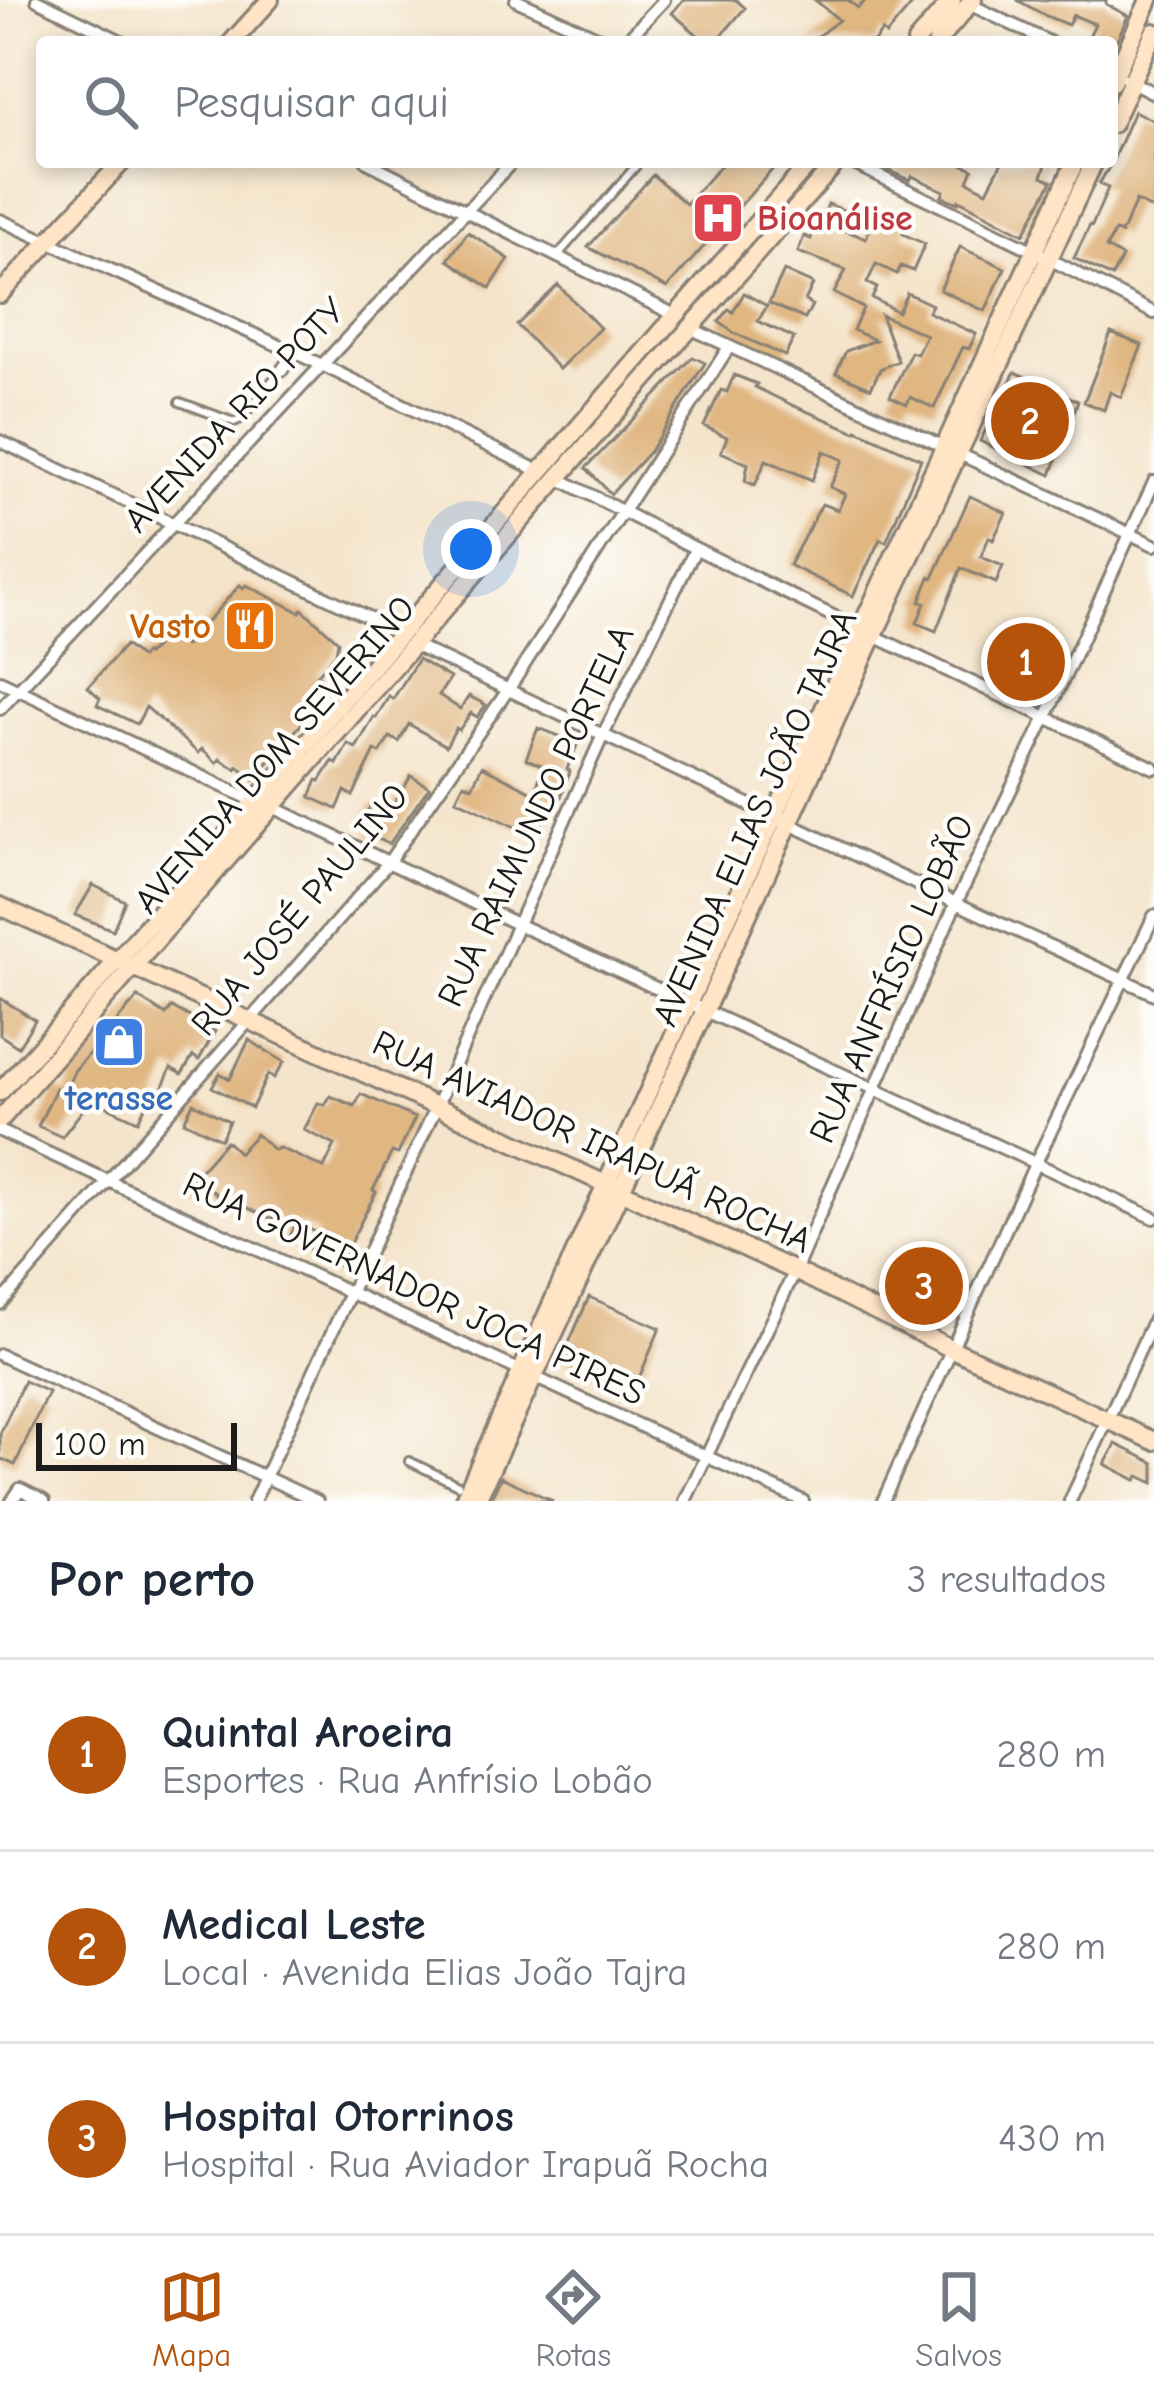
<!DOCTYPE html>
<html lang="pt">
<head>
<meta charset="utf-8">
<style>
  :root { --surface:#fff; --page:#f6f6f7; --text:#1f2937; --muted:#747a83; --line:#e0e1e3; --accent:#b45309 }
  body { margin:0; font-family:"Comic Neue",sans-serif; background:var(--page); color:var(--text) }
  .scale { position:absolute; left:36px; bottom:30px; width:201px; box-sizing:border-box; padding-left:12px; border:6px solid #1c1c1c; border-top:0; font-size:33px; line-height:42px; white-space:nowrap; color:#1c1c1c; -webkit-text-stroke:9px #fdfcf7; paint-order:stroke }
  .you { position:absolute; left:471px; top:549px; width:42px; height:42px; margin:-30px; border:9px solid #fff; border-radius:50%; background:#1a73e8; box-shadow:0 0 0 18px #1a73e833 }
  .badge { display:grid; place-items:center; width:78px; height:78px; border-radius:50%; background:var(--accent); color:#fff; font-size:39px; font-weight:700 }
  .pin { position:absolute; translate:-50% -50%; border:6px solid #fff; box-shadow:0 3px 12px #0006 }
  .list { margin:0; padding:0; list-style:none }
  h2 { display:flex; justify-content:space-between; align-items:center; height:156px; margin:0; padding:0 48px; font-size:51px }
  h2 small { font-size:39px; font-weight:400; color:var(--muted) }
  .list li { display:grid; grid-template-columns:78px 1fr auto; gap:36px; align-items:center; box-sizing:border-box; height:192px; padding:0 48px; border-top:3px solid var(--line) }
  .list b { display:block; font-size:45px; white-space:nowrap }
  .list p { margin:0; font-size:39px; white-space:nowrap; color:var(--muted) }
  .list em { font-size:39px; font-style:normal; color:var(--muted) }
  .icon { flex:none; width:66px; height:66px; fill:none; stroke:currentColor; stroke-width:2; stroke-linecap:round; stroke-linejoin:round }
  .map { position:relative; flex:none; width:1154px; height:1501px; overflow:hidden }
  .search { position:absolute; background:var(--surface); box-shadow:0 6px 18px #0003; left:36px; right:36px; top:36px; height:132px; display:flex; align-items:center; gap:30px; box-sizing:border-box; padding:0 42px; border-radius:12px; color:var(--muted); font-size:45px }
  .sheet { height:732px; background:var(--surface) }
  nav { display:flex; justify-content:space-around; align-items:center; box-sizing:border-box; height:168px; border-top:3px solid var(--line); background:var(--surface); font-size:33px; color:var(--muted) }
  nav a { display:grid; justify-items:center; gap:6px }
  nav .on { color:var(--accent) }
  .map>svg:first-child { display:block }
  .building { fill:#e0b681 }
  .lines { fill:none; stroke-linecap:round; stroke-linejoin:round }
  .lane-casing { stroke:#888074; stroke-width:12 }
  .street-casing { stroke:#888074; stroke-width:16 }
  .secondary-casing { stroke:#888074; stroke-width:22 }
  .lane { stroke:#fff; stroke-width:6 }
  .street { stroke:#fff; stroke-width:10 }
  .secondary { stroke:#ffe4c6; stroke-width:16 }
  .labels { text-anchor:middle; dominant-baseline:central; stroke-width:9; stroke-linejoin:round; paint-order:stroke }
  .health-label { font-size:36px; font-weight:bold; fill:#be3a42; stroke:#fdfcf7; text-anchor:start }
  .street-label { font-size:36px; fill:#1c1c1c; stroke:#fdfcf7 }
  .food-label { font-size:36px; font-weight:bold; fill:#c56008; stroke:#fdfcf7; text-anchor:end }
  .shop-label { font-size:36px; font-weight:bold; fill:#366cbe; stroke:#fdfcf7 }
</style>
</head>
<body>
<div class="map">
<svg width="1154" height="1501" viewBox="0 0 1154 1501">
  <rect width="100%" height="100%" fill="#fdfcf7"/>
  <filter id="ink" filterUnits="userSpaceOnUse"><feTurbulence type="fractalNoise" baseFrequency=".00833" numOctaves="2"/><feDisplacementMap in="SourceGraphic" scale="24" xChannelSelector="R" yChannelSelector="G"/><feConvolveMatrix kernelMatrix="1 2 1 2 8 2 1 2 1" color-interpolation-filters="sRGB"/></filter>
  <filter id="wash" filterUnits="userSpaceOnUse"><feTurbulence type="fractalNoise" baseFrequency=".004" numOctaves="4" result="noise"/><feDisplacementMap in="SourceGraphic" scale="48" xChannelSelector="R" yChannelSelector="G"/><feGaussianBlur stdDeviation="2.7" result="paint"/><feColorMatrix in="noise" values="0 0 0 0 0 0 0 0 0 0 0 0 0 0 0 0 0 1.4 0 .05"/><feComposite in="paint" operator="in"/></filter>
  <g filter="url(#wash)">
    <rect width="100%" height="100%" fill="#f4e4cb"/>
    <g id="blocks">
      <path class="building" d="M683,0h53l9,8 -29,34h-10l-34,-29z
        M815,0h33l10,8 8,-8h50l-30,35 -4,-4 -8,11h-64l29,-22z
        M1017,0h89v4l22,12 -12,26h-30l9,-18 -22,-9 -5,10 -22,-9z
        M1134,111l20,10v89l-18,-9 -15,33 -6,-3 -9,17 16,9 -10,20 -38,-19 16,-33 2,1 16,-38 -9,-4 13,-22z
        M724,162h55l-112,126 -79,-41 65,-72 33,29z
        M872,162h85l16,7 -5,12 19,10 15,-29h45l-5,14 10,5 -28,53 -65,-34 -1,3 -16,-7 2,-5 -32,-15 -2,4 -5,-2z
        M828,204l25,10 -7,17 20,7 12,-28 30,13 -5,11 22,10 -12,27 -12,-5 -4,8 -21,-10 -9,19 10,5 -5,10 26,14 9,-19 25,12 -4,7 48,22 -7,15 -6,-2 -29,61 -24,-11 -3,7 -17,-8 21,-44 6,2 9,-19 -45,-20 17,46 -18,8 -9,19 -35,-15 10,-22 29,-11 -22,-10 10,-22 -29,-15 12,-23 -48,-18 6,-16 7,3 6,-18 4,1z
        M468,232l41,27 -19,29 -42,-28z
        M960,247l45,21 -20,43 -45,-21z
        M784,271l29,13 -8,17 7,4 -7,14 -36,-16z
        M558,285l42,43 -41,41 -42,-44z
        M744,293l23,13 -9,15 36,17 -9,18 -51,-23 -15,-11 10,-13 4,3z
        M1111,333l31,12 -21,52 -11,-5 -6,18 -20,-8z
        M693,357l12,6 -55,88 -39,43 -25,-26z
        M1015,372l63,29 -27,74 -71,-34z
        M734,375l23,9 -2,3 39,19 62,26 1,-2 64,29 -35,83 -6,-3 -27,57 -64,-31 33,-61 16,6 7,-16 -15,-7 13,-27 -19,-9 -12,29 -46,-20 -11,25 -10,-4 3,-17 -27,-12 6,-15 -23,-11 17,-36 6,2z
        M970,496l36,17 -13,27 -4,-3 -8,20 22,9 -7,17 -35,-15 -25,63 -19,-8 8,-20 -5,-1 10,-25 3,1z
        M240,585l3,3 3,-3 54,27 2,-3 36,32 -2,12 -19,22 8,7 -16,20 7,5 -62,72 -16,-13 -2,3 -16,-10 -3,4 -15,-14 -4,4 -52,-46 -9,17 -40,-19 3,-7 -12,-11 37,-42 16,13 4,-5 2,2 22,-23 16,14z
        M418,659l32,19 -11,17 21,14 9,-13 17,9 -9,12 -6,-4 -12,17 -3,-2 -10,18 -37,-22 -10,18 -9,-5 -10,16 -5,-2 -22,45 -8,-5 -8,18 -27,-12 7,-17 3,1 13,-20 4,3 11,-20 8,4 18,-31 2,1 13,-22 4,3z
        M538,728l40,15 -11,26 3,2 -9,26 -5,-2 -21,41 -79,-37 8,-16 8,4 10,-21 52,27 10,-27 -18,-7z
        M411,776l18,11 -40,57 -22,-10 3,-7 -8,-3 9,-20 18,9z
        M93,885l32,16 -12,29 -38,-15z
        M138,997l28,18 6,-8 43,24 -16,29 -6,-4 -11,18 -11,-6 -17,38 -7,-3 -9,18 -47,-22 -29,38 -24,-11 18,-38 9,5 9,-22z
        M0,998l35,22 -17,27 -18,-12z
        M249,1040l35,22 -10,16 -6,-4 -16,34 -40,-21 8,-14 10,6z
        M361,1094l54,24 -17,36 -6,-2 -19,38 3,2 -37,73 -30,-16 8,-16 -20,-10 -8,15 -14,-8 4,-8 -45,-20 -4,4 -23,-20 -9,10 -11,-11 39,-44 13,12 17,-19 18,16 5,-2 45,20 11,-23 -31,-15 14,-27 7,2 5,-9 25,10z
        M193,1103l36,18 -8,18 -37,-18z
        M903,1259l55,24 -13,30 -55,-25z
        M589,1297l71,31 -27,64 -71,-33z
        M24,1381l24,11 -33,73 -15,-7v-24z
        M1116,1444l38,19v20l-15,-7 -3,4 -31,-16z
        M501,1477l52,24h-63z"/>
    </g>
  </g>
  <g filter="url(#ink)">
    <use href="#blocks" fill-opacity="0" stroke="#888074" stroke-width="3"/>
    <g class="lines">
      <g class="lane-casing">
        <path id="lane" d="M557,256l79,-90
          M180,402l54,20 7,-3 40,-49
          M409,1461l49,24"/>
      </g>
      <g class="street-casing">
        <path id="street" d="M37,0l86,42
          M516,0l92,42
          M969,4l80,38
          M625,42l39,-42
          M1126,79l28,14
          M367,162l308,153
          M850,162l184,89 120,62
          M0,220l322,145 217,106
          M692,329l462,216
          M282,370l12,-17
          M0,441l401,192
          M558,478c196,103 396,196 596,290
          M414,645l542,258 198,91
          M0,681l254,120
          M0,709l512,-547
          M273,807l244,117 637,294
          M0,1131l803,370
          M0,1304l388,-441 120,-173 221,-343
          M0,1355l317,146
          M12,1501l8,-12 24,12
          M254,1501l182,-394 167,-372 92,-185
          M685,1501l110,-230 161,-368 90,-186 108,-235
          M883,1501l153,-339 118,-246
          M1070,1501l84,-182"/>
      </g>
      <g class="secondary-casing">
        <path id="secondary" d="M232,42l38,-42
          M916,42l36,-42
          M937,42l36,-42
          M1112,82l37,-82
          M1112,124l42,-92
          M0,294l122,-132
          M0,906l795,365 157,78 202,92
          M0,1092c275,-306 537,-623 811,-930
          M0,1120l558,-642 279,-316
          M463,1501c200,-448 408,-893 612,-1339
          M476,1501l229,-491 168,-373 221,-475"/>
      </g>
      <use href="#lane" class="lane"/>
      <use href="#street" class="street"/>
      <use href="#secondary" class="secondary"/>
    </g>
  </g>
  <defs>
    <g id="hospital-square" transform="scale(2.7)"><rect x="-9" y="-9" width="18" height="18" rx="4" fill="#e0444e" stroke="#fdfcf7"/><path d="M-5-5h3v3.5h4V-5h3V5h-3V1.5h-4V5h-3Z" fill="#fff"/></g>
    <g id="restaurant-square" transform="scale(2.7)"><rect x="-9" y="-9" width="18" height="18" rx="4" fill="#e8710a" stroke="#fdfcf7"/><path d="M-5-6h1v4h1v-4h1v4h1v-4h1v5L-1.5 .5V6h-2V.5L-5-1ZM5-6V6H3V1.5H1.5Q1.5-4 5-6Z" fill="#fff"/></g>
    <g id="shop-square" transform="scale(2.7)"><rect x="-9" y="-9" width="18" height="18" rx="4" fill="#3f7fe0" stroke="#fdfcf7"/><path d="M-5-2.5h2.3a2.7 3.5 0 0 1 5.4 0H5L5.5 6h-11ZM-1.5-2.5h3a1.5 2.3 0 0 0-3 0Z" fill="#fff"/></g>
  </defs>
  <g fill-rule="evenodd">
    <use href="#hospital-square" x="718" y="218"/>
    <use href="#restaurant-square" x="250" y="626"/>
    <use href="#shop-square" x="119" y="1042"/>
  </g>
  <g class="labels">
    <g class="health-label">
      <text x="757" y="218">Bioanálise</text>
    </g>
    <g class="street-label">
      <text transform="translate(235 415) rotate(-47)">AVENIDA RIO POTY</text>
      <text transform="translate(275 755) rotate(-49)">AVENIDA DOM SEVERINO</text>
      <text transform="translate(536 816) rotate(-65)">RUA RAIMUNDO PORTELA</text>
      <text transform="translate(755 818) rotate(-66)">AVENIDA ELIAS JOÃO TAJRA</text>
      <text transform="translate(300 910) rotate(-50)">RUA JOSÉ PAULINO</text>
      <text transform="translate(892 979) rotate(-66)">RUA ANFRÍSIO LOBÃO</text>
      <text transform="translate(592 1142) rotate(25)">RUA AVIADOR IRAPUÃ ROCHA</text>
      <text transform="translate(414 1289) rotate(25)">RUA GOVERNADOR JOCA PIRES</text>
    </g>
    <g class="food-label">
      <text x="211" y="626">Vasto</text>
    </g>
    <g class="shop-label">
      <text x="119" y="1098">terasse</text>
    </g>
  </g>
</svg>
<div class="scale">100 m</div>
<div class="you"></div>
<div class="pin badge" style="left:1026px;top:662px">1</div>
<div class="pin badge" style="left:1030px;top:421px">2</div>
<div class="pin badge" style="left:924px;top:1286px">3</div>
<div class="search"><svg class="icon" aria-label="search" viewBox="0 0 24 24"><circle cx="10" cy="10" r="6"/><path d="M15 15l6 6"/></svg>Pesquisar aqui</div>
</div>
<section class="sheet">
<h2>Por perto<small>3 resultados</small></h2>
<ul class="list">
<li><span class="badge">1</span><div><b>Quintal Aroeira</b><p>Esportes · Rua Anfrísio Lobão</p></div><em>280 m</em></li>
<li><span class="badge">2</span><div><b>Medical Leste</b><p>Local · Avenida Elias João Tajra</p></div><em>280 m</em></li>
<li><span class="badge">3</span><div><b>Hospital Otorrinos</b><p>Hospital · Rua Aviador Irapuã Rocha</p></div><em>430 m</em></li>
</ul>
</section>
<nav>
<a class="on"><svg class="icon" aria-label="map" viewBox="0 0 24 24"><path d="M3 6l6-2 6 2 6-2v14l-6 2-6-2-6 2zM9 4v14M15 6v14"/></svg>Mapa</a>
<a><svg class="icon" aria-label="directions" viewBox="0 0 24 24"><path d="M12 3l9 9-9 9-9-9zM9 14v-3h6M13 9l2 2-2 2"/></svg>Rotas</a>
<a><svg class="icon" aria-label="saved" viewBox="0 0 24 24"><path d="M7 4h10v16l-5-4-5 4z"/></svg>Salvos</a>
</nav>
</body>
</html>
